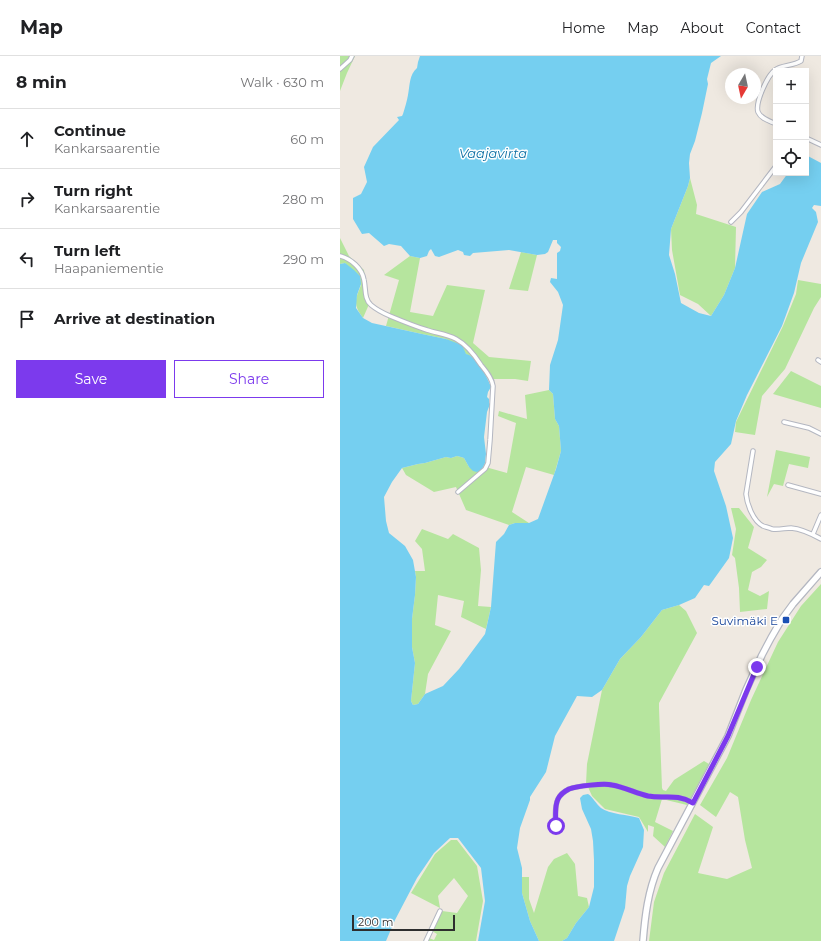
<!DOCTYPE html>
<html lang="en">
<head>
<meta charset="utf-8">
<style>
  :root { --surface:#fff; --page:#f2f2f2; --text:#202124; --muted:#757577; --line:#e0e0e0; --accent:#7c3aed }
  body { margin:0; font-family:Montserrat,sans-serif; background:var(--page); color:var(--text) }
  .controls { position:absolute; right:12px; top:12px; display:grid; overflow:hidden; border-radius:0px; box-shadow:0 4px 16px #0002 }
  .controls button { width:36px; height:36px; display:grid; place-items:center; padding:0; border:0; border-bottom:1px solid var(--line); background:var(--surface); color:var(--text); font:20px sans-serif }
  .compass { position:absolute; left:385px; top:12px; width:36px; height:36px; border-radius:50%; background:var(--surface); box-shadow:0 4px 16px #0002; rotate:189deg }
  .scale { position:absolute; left:12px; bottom:10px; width:103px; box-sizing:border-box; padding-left:4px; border:2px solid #2e2e2e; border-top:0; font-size:11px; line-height:14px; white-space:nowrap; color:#2e2e2e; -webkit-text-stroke:3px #fff; paint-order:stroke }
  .stop { position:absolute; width:12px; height:12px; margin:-9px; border:3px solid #7c3aed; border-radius:50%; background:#fff }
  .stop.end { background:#7c3aed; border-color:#fff; box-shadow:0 1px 4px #0008 }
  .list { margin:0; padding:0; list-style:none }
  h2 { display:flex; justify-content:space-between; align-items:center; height:52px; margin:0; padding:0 16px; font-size:17px }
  h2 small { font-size:13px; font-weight:400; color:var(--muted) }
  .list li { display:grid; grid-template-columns:26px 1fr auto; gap:12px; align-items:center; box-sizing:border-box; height:60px; padding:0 16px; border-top:1px solid var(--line) }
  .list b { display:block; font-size:15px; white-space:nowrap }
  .list p { margin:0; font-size:13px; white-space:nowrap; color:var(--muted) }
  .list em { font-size:13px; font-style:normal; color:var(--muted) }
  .actions { display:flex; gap:8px; padding:12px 16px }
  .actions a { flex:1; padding:9px 0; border:1px solid var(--accent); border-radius:0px; text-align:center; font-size:14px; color:var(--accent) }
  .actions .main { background:var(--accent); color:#fff }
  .icon { flex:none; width:22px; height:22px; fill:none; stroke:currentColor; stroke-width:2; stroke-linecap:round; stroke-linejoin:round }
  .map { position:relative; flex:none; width:481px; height:885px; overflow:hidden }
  header { display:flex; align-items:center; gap:24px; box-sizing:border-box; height:56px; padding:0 20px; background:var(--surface); border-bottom:1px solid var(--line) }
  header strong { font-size:19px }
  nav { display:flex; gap:22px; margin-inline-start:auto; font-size:14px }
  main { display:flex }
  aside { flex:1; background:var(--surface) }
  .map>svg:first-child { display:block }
  .green { fill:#b6e59e }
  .water { fill:#75cff0 }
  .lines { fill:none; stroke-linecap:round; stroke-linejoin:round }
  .street-casing { stroke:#b4b7c1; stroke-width:5.5 }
  .secondary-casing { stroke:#b4b7c1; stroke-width:8 }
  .street { stroke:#fff; stroke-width:3.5 }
  .secondary { stroke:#fff; stroke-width:5.5 }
  .route { stroke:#7c3aed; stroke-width:5 }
  .transit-dot { fill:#1a4fb4; stroke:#fff; stroke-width:1.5 }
  .labels { text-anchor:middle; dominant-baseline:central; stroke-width:3; stroke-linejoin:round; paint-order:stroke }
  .transit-label { font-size:12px; fill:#164399; stroke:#fff; text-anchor:end }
  .water-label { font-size:13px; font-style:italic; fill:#0d6fa3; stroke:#fff }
</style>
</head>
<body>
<header>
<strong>Map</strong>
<nav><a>Home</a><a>Map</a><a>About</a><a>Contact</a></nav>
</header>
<main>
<aside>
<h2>8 min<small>Walk · 630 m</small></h2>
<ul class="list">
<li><svg class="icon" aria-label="ahead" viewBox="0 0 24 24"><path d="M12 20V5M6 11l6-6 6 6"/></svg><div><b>Continue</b><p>Kankarsaarentie</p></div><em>60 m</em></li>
<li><svg class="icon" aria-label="right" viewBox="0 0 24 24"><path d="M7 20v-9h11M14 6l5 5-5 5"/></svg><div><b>Turn right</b><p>Kankarsaarentie</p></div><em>280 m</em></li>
<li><svg class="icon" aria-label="left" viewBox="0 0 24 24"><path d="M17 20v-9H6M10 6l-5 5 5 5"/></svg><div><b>Turn left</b><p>Haapaniementie</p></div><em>290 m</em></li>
<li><svg class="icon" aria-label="arrive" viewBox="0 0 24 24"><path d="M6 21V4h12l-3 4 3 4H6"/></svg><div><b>Arrive at destination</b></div></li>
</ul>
<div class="actions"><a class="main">Save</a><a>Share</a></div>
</aside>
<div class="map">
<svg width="481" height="885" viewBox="0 0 481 885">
  <rect width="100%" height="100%" fill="#efe9e1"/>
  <path class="green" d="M0,0h15l-8,17 -7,18z
    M350,122l7,27 -1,9 40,13 -1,41 -11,27 -13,21 -13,-12 -18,-9 -8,-45 -1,-21 17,-43z
    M0,182l9,18 15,14 3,23 3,9 -7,16c-10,-14 -8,-18 -2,-33l-16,-22 -5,1z
    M181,196l16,3 -9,36 -19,-2z
    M70,200l10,2 -10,54 23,4 14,-31 38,5 -12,53 16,14 42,4 -3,20 -13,-2h-27l-15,-21 -7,-4 -20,-15 -24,-5 -36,-8 13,-46 -15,-5z
    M458,224l23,4v13l-7,11 -29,61 -23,27 -7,39 -20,-3 1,-10 47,-96 13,-32z
    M451,315l30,15v22l-48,-14z
    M209,334l4,4 2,25 4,7 2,25 -7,24 -28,-8 -14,45 17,11h-14l-6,2 -43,-15 -10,-23 -22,5 -28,-17 -4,-7 16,-4 7,-1 21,-6 5,1 6,-2 4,1 3,1 5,9 13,2 3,-6 4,5 18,5 9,-50 -18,-7 1,-5 28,8 -2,-24z
    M436,394l34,7 -2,11 -19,-4 -6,22 -9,-2 -7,13z
    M391,452h8l15,19 -6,21 19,12 -6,7 -9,5 -4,18 12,6 9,-5 -2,18 -27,3 -1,-24 -4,-30 -3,-3 4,-26z
    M82,473l26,10 5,-5 26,14 2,22 -3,36 13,1 -5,22 -25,-12 3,-16 -26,-6 -3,30 16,6 -23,43 -3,20 -7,10 -5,1 -2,-4 4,-38 -3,-16v-28l3,-24 1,-18 -1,-6h10l-3,-22 -7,-8z
    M481,528v357h-172l5,-39 10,-29 31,-59 18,13 -15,46 29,6 25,-11 -7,-28 -7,-43 -8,-5 -14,25 -16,-12 27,-47 24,-58 27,-58 23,-36z
    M339,549l7,6 11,22 -38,70v5l3,80 1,2 3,1 8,-11 30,-19 5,3 -22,41 -25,-6 -7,23 18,9 -8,16 -12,-11 1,-9 -6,-2v7l-9,-15 -34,-8 -13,-13 -4,-9 13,-2 21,3 10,5 30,6 -3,-3 -12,-2 -34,-11h-13l-14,1 1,-20 15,-74 18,-31 21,-22 21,-27z
    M111,784h6l20,26 6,35 -7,40h-49l2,-3 5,2 3,-6 -5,-3 10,-20 15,2 11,-17 -14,-18 -16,18 2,12 -29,-15 24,-39z
    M227,797l8,11 3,32 9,2 2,9 -13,16 -9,15 -5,3h-23l-9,-20 -8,-28v-16h7v22l5,14 14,-46 6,-8z"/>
  <path class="water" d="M80,0h301l-10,7 -4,16 1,5 -6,29 -7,28 -5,13 -1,9 1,15 -2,8 -17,43 -2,26 6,19 6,29 18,10 12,3 13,-21 11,-27 12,-54 15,-22 18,-8 8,-11h18v-18l15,8v43l-7,-1 -2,3 4,4 2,10 -17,41 -7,30 -12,33 -35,69 -11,26 -5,23 -16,18 -1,9 12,35 7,32 -4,20 -20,28 -5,-1 -9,13 -16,7 -17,5 -21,27 -21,22 -18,31 -10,7 -15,-1 -22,40 -9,36 -16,25v3l-10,28 -3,20 5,20v25l8,28 9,20h-61l7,-40 -4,-33 -23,-30h-8l-16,15 -17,25 -22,42 -9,21h-46v-677l5,-1 9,7 6,6 1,8 -4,11 -1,13 7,10 9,5 50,11 24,5 16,6 4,9c10,2 22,24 25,33l-3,5 -1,5 2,2v4l1,1 -3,8 -3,25 2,17 -1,9 -3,6 -5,3 -4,-1 -4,-4 -5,-9 -3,-1 -4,-1 -6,2 -5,-1 -21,6 -7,1 -16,4 -10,14 -8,15 2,24 3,12 16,13 8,14 3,17 -1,18 -3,24v28l3,16 -4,38 2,4 5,-1 7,-10 18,-8 16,-17 26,-35 6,-27 5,-65 8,-8 5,-9 6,-2h14l9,-4 18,-50 5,-18 -2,-25 -4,-7 -2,-25 -4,-4 1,-25 8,-25 5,-35 -5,-13 -8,-10 1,-4 6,1v-26l3,-2 1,-4 -4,-4v-3h-4l-5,12 -3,2 -8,1 -28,-5 -36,3 -3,3 -6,-1 -1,-3 -5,-2 -19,7 -4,-1 -4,-7 -2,2 -2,5 -7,2 -10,-2 -9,-10 -12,-2 -5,2 -15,-13 -7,1 -9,-15v-21l8,-4 6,-12 -3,-15 9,-20 26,-27 -2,-3 5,-1 1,-2c2,-7 4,-13 5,-19 2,-10 1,-20 9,-27l1,-6z
    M248,738c5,3 8,10 13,14 8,6 28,7 38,10l5,12 -1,17 -13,29 -3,10 -2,22 -11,33h-52l5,-3 9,-15 13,-16 5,-20v-27l-1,-19 -2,-12 -9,-20 -2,-11 3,-3z"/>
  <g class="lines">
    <g class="street-casing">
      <path id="street" d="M0,13l10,-9 2,-4
        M436,68c-6,-3 -15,-5 -18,-12 -3,-9 9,-36 17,-42 6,-5 18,-4 26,-9l1,-5
        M466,82l15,7
        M391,166l10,-10 35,-46
        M0,200c11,3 22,12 24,24 2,9 0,19 7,25 6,5 12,8 19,11 12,5 24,10 37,14 9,3 20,4 29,9 11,6 18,15 25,26 5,6 11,13 12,21l-3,54 -2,23 -3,6 -27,23
        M478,304l3,2
        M444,366l25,6 12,6
        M413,395l-7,43c1,10 7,27 17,32 3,1 7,2 9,3 7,1 13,-1 19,-1 11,1 21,6 30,11
        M448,429l33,9
        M473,478l8,-19
        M215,770c1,-8 -1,-19 3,-27 2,-4 7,-8 11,-10 8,-3 35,-6 43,-4 12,2 24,8 36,11 17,3 28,-3 45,7
        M86,885l14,-30"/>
    </g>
    <g class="secondary-casing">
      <path id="secondary" d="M303,885c2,-25 5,-50 15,-73l70,-132 18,-46 16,-35 9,-17 11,-19 11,-15 28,-32"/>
    </g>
    <use href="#street" class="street"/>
    <use href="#secondary" class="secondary"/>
  </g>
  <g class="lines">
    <path class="route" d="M216,770c0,-8 -2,-19 2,-27 2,-4 7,-8 11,-10 8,-3 35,-6 43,-4 12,2 24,8 36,11 17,3 28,-3 45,7l35,-67 29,-69"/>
  </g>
  <rect class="transit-dot" x="442" y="560" width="8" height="8" rx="2"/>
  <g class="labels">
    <g class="transit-label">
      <text x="438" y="564">Suvimäki E</text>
    </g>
    <g class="water-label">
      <text x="153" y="97">Vaajavirta</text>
    </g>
  </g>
</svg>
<div class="controls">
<button>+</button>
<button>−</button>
<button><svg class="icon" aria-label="locate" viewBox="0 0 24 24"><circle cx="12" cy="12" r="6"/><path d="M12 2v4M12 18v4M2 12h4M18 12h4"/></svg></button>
</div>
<svg class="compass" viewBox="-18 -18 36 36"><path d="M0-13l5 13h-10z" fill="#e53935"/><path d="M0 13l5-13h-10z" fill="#757577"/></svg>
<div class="scale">200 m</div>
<div class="stop" style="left:216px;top:770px"></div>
<div class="stop end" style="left:417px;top:611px"></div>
</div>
</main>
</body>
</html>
